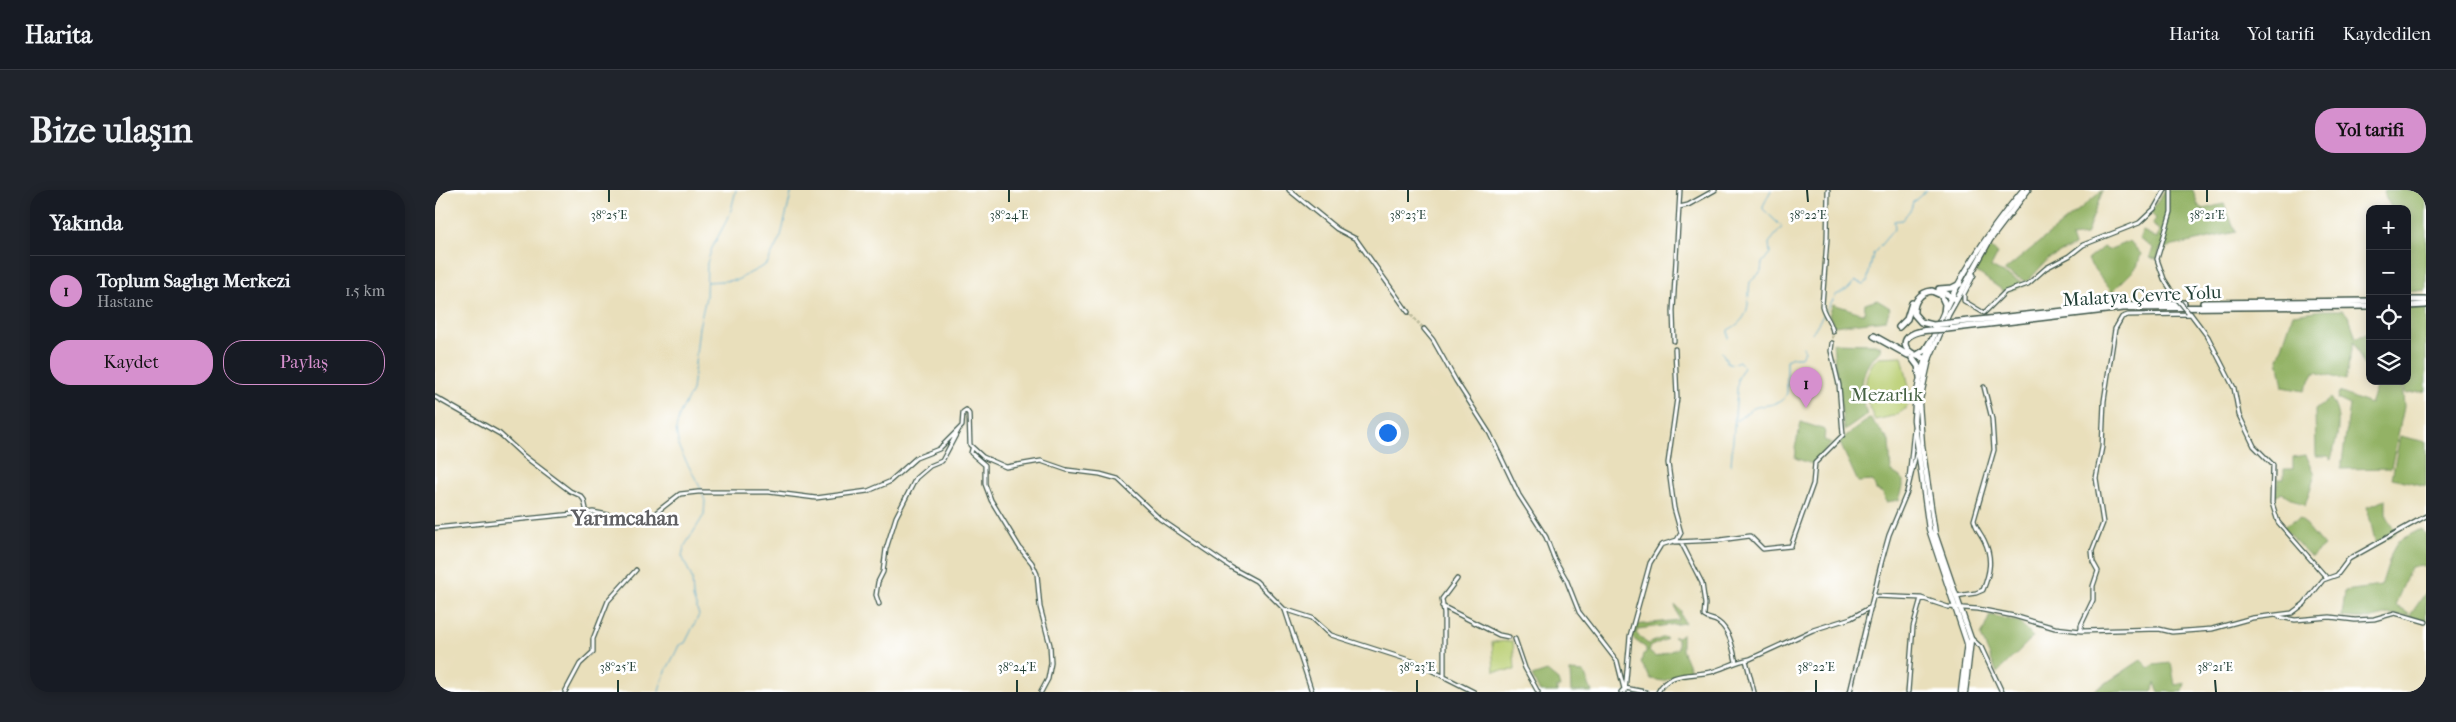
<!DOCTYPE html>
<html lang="tr">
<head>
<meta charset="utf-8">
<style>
  :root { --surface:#171b24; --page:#20242c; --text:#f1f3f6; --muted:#9ea1a6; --line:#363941; --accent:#d690ce }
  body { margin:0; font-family:"IM FELL French Canon",serif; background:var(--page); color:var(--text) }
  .controls { position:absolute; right:15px; top:15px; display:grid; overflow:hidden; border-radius:10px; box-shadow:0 2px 12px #0003 }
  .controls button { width:45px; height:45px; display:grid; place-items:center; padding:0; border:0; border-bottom:1px solid var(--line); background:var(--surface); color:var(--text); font:25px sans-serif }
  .you { position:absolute; left:952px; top:242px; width:18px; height:18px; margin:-12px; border:4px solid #fff; border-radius:50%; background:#1a73e8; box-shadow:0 0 0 8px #1a73e833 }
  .badge { display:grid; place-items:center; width:32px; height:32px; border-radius:50%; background:var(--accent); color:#111; font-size:16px; font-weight:700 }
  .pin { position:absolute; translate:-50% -41px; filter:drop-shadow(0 1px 2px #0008) }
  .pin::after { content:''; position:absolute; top:26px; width:18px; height:15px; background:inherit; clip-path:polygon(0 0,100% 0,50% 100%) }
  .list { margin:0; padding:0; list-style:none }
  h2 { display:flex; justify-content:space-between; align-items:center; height:65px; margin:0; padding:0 20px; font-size:21px }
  h2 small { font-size:16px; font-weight:400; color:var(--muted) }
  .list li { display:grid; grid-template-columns:32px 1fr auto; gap:15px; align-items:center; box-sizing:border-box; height:70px; padding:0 20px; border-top:1px solid var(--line) }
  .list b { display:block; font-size:19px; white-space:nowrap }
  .list p { margin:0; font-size:16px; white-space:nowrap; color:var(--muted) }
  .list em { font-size:16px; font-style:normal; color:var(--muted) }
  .actions { display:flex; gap:10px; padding:15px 20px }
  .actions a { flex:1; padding:11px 0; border:1px solid var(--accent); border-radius:20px; text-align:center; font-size:18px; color:var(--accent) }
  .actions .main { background:var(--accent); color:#111 }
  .icon { flex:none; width:28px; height:28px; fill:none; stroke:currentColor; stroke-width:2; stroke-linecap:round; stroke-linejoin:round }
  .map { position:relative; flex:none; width:1991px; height:502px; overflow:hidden; border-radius:20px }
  header { display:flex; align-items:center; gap:30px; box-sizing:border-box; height:70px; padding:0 25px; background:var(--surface); border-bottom:1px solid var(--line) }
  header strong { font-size:24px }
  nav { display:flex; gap:28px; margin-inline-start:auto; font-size:18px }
  .intro { display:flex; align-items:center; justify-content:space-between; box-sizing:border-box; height:120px; padding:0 30px }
  h1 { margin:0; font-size:35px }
  .button { padding:12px 22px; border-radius:20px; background:var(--accent); color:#111; font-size:18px; font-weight:700 }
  main { display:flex; gap:30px; padding:0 30px }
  aside { flex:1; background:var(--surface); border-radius:20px; box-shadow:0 2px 12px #0003 }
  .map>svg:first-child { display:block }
  .green { fill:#bacf73; stroke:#6c8654 }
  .forest { fill:#93b265; stroke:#59784c }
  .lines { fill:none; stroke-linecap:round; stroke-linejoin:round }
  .stream { stroke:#4ea5ca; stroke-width:1 }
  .minor-tunnel { stroke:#c1bfa0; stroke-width:3; stroke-dasharray:3 1.5; stroke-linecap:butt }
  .minor-casing { stroke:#3d5548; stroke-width:5.5 }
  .major-casing { stroke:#3d5548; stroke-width:7 }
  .highway-casing { stroke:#3d5548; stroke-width:8 }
  .minor { stroke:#fff; stroke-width:3 }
  .major { stroke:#fff; stroke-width:4.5 }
  .highway { stroke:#fff; stroke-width:5 }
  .minor-bridge-casing { stroke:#3d5548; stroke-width:5.5; stroke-linecap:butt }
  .highway-bridge-casing { stroke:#3d5548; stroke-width:8; stroke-linecap:butt }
  .minor-bridge { stroke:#fff; stroke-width:3 }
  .highway-bridge { stroke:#fff; stroke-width:5 }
  .ticks { fill:none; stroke:#1f3d34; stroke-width:2 }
  .labels { text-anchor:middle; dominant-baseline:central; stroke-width:5; stroke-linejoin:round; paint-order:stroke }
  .street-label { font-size:19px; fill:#1f3d34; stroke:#fff }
  .park-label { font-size:19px; fill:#466244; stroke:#fff }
  .quarter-label { font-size:21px; font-weight:bold; fill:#5f5f62; stroke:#fff }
  .ticks-label { font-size:12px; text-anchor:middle; fill:#1f3d34; stroke:#fff; stroke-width:5; stroke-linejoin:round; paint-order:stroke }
</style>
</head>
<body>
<header>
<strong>Harita</strong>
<nav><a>Harita</a><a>Yol tarifi</a><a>Kaydedilen</a></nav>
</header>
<div class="intro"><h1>Bize ulaşın</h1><a class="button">Yol tarifi</a></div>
<main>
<aside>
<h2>Yakında<small></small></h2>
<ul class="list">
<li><span class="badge">1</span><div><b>Toplum Saglıgı Merkezi</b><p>Hastane</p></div><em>1.5 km</em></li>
</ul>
<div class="actions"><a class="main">Kaydet</a><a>Paylaş</a></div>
</aside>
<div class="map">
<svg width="1991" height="502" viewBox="0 0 1991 502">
  <rect width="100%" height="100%" fill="#fff"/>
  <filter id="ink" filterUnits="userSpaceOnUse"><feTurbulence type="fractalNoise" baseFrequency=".02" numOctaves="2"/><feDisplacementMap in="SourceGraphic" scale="10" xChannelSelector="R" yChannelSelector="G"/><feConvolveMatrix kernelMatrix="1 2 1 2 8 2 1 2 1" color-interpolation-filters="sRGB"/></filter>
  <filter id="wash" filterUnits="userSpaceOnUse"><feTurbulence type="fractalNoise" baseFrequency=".0096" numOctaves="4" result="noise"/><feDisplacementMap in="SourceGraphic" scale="20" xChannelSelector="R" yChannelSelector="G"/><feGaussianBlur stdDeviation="1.12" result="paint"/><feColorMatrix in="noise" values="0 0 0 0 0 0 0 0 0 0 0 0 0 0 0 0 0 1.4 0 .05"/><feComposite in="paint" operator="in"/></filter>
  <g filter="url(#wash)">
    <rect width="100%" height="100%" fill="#e9dfbb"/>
    <path class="green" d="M1467,166l10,44c-10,16 -20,16 -37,20 -11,-21 -15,-45 3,-63z
      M1078,451l2,29 -21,1 -2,-29z"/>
    <path class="forest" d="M1668,0l-17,45 -15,2 3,9 -25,12 -22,24 -23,-11z
      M1730,0h28l5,15 5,4 21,-5 12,28 -76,17 -3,10 -7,-1 3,-10 -14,-9 4,-8 14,7 2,-8 -8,-6 5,-5 -5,-7z
      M1949,0h42v100l-19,2v-83h-15l-9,-17z
      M1695,51l11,13 -4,13 -25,25 -25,-32 16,-13 5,3z
      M1552,55l11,8 -7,14 35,18 -21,7 -31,-22z
      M1442,110l13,8 -4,12 -52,6 -5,-11 4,-11 31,10 1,-10z
      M1991,116v85l-20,3 -4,-12 2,25 -13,61 -50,1 9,-64 -13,-6 2,-7 31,12 8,-22 29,-1v-73z
      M1888,120h20l6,7 7,21 14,-6v32l-6,2 -10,-25 -9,39 -30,-8 -11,19 -21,-4 -5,-28 15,-45z
      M1398,153l42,1 5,2 1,5c-22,15 -22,40 -14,64l-23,16c-3,-30 -9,-58 -11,-88z
      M1895,208c14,18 7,41 1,61l-3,-3h-12l-1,-46z
      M1435,228l19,23 2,30 12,8v8l-4,13 -13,2 -3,-9 -7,-3 -3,-9 -15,1 -19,-41z
      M1366,232l24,8 -1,10 8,3 -20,21 -17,-6 1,-6 -1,-4z
      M1965,246l26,6v44l-34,-8z
      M1871,265l9,19 -10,32 -23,-13 -7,4 3,-18h6v-10h9v-12z
      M1951,310v14l10,19 -20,12 -9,-38z
      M1865,328l24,28 -13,11 -29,-30z
      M1986,339l5,6v31l-15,1 -16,38 14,9 -2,2 -18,-2 -20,5 -27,-2 3,-26 36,-5 11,-34 6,-11z
      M1991,402v29l-17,-4 2,-3z
      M1240,415l6,6v4l4,8 -47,6 -2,4 12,11 16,-7 3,2 -18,8v5l7,5 22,-9v-8l-5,-3h5l4,-3v16l9,21 -28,10 -12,-2 -10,-16 2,-9 3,-1v-5l-14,-10 3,-13 44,-5z
      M1555,425l29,7 14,15 -36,36 -16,-37z
      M1706,470l8,8 5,-3 17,-2 4,22 10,-2 -2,9h-24l-4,-9 -3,9h-60z
      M1112,481l11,9 2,7h-3v5h-17l-8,-16z
      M1135,481l14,1 8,20h-21z"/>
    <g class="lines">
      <path class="stream" d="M272,92l30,-2 30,-16 14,-28 11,-46
        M1377,143l24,-38 12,-6 7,-8 9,3 3,-2 6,-28 22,-26 -1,-7 8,-1 9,-11 2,-7 14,-12
        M1293,148v-8c24,-12 19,-26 22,-48l11,-10 1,-9 8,-10 -1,-10 13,-16 -19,-18v-3l8,-16
        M1287,162l5,10 5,2 7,-3 5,6 -6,11 -7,87
        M1300,231c7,-3 11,-9 17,-12 11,-6 29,-1 35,-16v-33l5,-3h9l4,-6 -2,-4
        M224,502c3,-18 13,-30 20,-47l6,-2 14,-28 -6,-18 -1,-19 -10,-22 2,-9 20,-32 1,-14 -4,-12 -22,-41 -3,-19 4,-16 12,-22 7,-64 7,-30 1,-34 5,-15 18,-34 6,-24"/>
    </g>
  </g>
  <g filter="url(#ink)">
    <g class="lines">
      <path class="minor-tunnel" d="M973,122l16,17
        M1397,153l1,-11"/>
      <g class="minor-casing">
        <path id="minor" d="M854,0l48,39 19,10 52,73
          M1393,0l-1,49 -5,67c2,9 9,15 11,26
          M1736,0v22l-14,47 7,20 10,16
          M1244,17l9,-2 27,-15
          M1536,82l3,3 -10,19v7l20,12 21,-21 23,-8 18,-16 23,-12 14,-11 56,-22 15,-14 11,-19
          M1755,123l18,24 26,51 5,27 15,31 19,19 -1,38 6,19 48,55
          M989,139l9,11 23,41 34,53 29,61 27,42 8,21 12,21 13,33 38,49 7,28
          M1239,151l-1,-30 7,-121
          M0,207l65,37 24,22 46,35 11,5 3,4 3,13
          M537,259l-1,4 14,12v19l6,16 29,48 12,15 5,11 3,33 10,38 1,18 -3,16 -7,13
          M1474,289l5,-51
          M0,338l158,-16 31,6 29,-3 27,-21 18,-2h71l47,6 52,-7 21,-9 27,-24 23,-9 23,-23 1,-14 3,-2 3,4 1,31 13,12 23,10 35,-6 26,9 33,4 18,5 42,40 72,49 24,13 28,28 28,9 19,17 84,27 59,30
          M1240,352l45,-2 30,-4 13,13 28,-3 22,-62 2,-21 28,-28 -4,-50 -8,-34 1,-8
          M1246,352l21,41 3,21 -1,12c5,4 10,3 14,6 12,8 15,27 18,40
          M1440,406l46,2 27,9 30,2 36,7 41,12 26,3 78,-2 13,3 40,-3 40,-11 40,-5 12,-9 19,-24 14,-5 12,-16 77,-43
          M1521,406l20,-3 7,-3c7,-17 10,-32 1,-50 -4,-8 -8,-11 -10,-20l20,-70 -2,-31 -8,-32
          M444,414l-3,-9 2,-13 5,-10 3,-23 10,-32 20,-39 14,-12 12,-5 17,-32
          M1007,416l57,29 10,2
          M850,420l27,82
          M1844,427l16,3 35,-3 25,3 19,-1 21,-6 31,9
          M1646,441v-6l12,-25v-14l5,-15 -5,-9 -1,-11 11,-28 -7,-45 6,-31 2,-46 11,-72 7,-12 6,-2 63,-1
          M1536,448l10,9 21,45
          M1080,449l10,29 13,24
          M1311,470l8,32
          M1009,486v-63l-2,-14 15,-20
          M130,502l15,-28 13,-12v-13l15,-38 28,-31
          M1186,502l4,-4 21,4
          M1190,502l5,-56 20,-73 11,-18 16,-5 4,-7 -7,-25 -6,-45 9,-65 -2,-49
          M1223,502c10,-21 35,-16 53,-20 14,-4 25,-11 39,-13l63,-29 38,-12 20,-11
          M1415,502l32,-132 7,-25 18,-43 10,-42
          M1473,502l5,-65 8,-29"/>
      </g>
      <g class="major-casing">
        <path id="major" d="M1526,502l6,-49 -38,-114 -15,-109c3,-79 59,-170 109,-230
          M1530,502l6,-53 -36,-105 -13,-89 -3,-41 10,-45 19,-44 42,-75 38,-50"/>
      </g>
      <g class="highway-casing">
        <path id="highway" d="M1504,99l13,-1 8,-4
          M1504,100l17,9
          M1972,110h19
          M1768,113l167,-2
          M1972,116l19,-1
          M1515,133l172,-18 62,-2
          M1498,135l-12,-3 -7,-8c-1,-12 6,-22 18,-23l9,4 4,9 -1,9
          M1464,137l8,-8 5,-16
          M1512,139l176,-21 247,-2
          M1439,146l34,19
          M1482,165l8,-5 5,-8
          M1477,168l6,8 2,11
          M1494,169c-32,-5 -32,-27 1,-29"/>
      </g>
      <use href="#minor" class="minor"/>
      <use href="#major" class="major"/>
      <use href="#highway" class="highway"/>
      <g class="minor-bridge-casing">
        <path id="minor-bridge" d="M1739,105l14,17"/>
      </g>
      <g class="highway-bridge-casing">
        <path id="highway-bridge" d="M1498,135l17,-2
          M1495,140l17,-1"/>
      </g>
      <use href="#minor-bridge" class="minor-bridge"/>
      <use href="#highway-bridge" class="highway-bridge"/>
    </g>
  </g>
  <path class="ticks" d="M174,0v12M574,0v12M973,0v12M1372,0l1,12M1772,0v12M183,490v12M582,490v12M982,490v12M1381,490v12M1780,490l1,12"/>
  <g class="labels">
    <g class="street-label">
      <text transform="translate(1707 106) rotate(-3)">Malatya Çevre Yolu</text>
    </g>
    <g class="park-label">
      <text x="1452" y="205">Mezarlık</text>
    </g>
    <g class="quarter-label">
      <text x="190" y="328">Yarımcahan</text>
    </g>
  </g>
  <g class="ticks-label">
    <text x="174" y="29">38°25'E</text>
    <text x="574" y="29">38°24'E</text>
    <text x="973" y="29">38°23'E</text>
    <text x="1373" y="29">38°22'E</text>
    <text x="1772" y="29">38°21'E</text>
    <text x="183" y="481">38°25'E</text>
    <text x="582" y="481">38°24'E</text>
    <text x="982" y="481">38°23'E</text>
    <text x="1381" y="481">38°22'E</text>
    <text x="1780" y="481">38°21'E</text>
  </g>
</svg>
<div class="controls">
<button>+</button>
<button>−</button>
<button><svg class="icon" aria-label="locate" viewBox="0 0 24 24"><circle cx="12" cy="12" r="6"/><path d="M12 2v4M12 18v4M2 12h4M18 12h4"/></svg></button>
<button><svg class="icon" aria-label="layers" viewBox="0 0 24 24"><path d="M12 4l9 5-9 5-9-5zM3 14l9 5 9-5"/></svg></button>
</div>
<div class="you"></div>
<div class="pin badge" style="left:1371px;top:218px">1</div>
</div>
</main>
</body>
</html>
